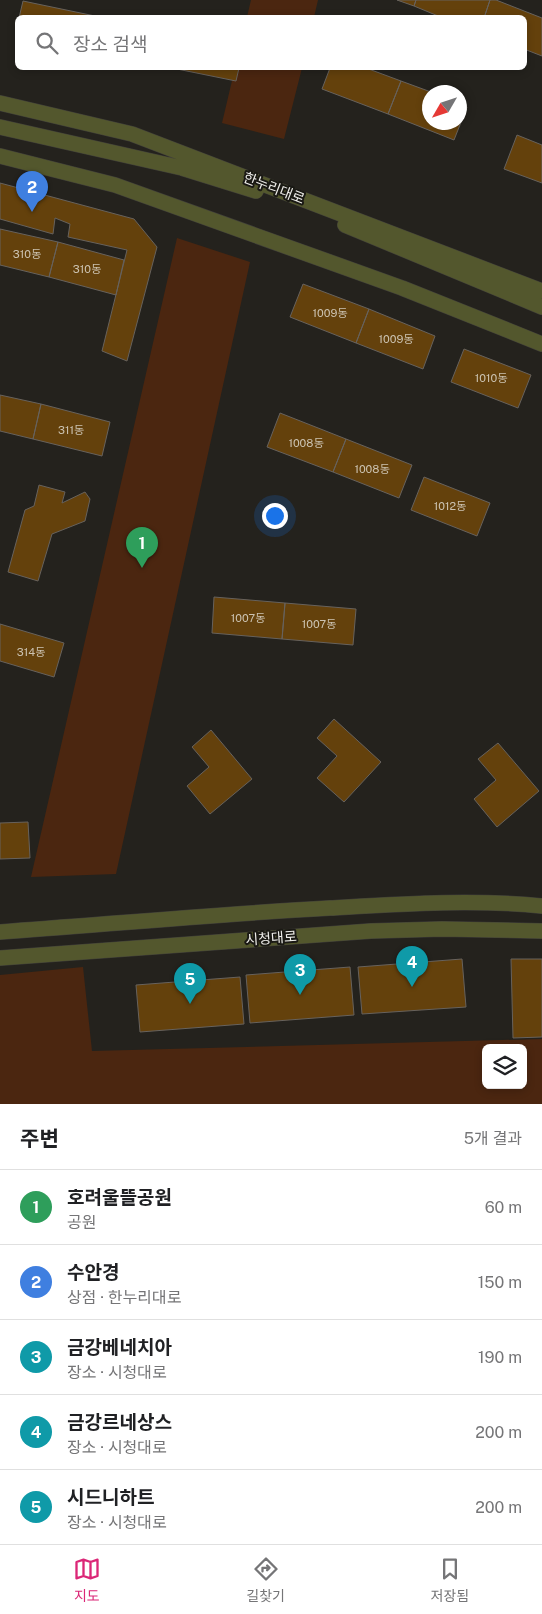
<!DOCTYPE html>
<html lang="ko">
<head>
<meta charset="utf-8">
<style>
  :root { --surface:#fff; --page:#f2f2f2; --text:#202124; --muted:#757577; --line:#e0e0e0; --accent:#db2777 }
  body { margin:0; font-family:"Public Sans","Noto Sans KR",sans-serif; background:var(--page); color:var(--text) }
  .controls { position:absolute; right:15px; bottom:15px; display:grid; overflow:hidden; border-radius:8px; box-shadow:0 2px 8px #0003 }
  .controls button { width:45px; height:45px; display:grid; place-items:center; padding:0; border:0; border-bottom:1px solid var(--line); background:var(--surface); color:var(--text); font:25px sans-serif }
  .compass { position:absolute; left:422px; top:85px; width:45px; height:45px; border-radius:50%; background:var(--surface); box-shadow:0 2px 8px #0003; rotate:231deg }
  .you { position:absolute; left:274px; top:515px; width:18px; height:18px; margin:-12px; border:4px solid #fff; border-radius:50%; background:#1a73e8; box-shadow:0 0 0 8px #1a73e833 }
  .badge { display:grid; place-items:center; width:32px; height:32px; border-radius:50%; background:var(--accent); color:#fff; font-size:16px; font-weight:700 }
  .pin { position:absolute; translate:-50% -41px; filter:drop-shadow(0 1px 2px #0008) }
  .pin::after { content:''; position:absolute; top:26px; width:18px; height:15px; background:inherit; clip-path:polygon(0 0,100% 0,50% 100%) }
  .list { margin:0; padding:0; list-style:none }
  h2 { display:flex; justify-content:space-between; align-items:center; height:65px; margin:0; padding:0 20px; font-size:21px }
  h2 small { font-size:16px; font-weight:400; color:var(--muted) }
  .list li { display:grid; grid-template-columns:32px 1fr auto; gap:15px; align-items:center; box-sizing:border-box; height:75px; padding:0 20px; border-top:1px solid var(--line) }
  .list b { display:block; font-size:19px; white-space:nowrap }
  .list p { margin:0; font-size:16px; white-space:nowrap; color:var(--muted) }
  .list em { font-size:16px; font-style:normal; color:var(--muted) }
  .icon { flex:none; width:28px; height:28px; fill:none; stroke:currentColor; stroke-width:2; stroke-linecap:round; stroke-linejoin:round }
  .map { position:relative; flex:none; width:542px; height:1104px; overflow:hidden }
  .search { position:absolute; background:var(--surface); box-shadow:0 2px 8px #0003; left:15px; right:15px; top:15px; height:55px; display:flex; align-items:center; gap:12px; box-sizing:border-box; padding:0 18px; border-radius:8px; color:var(--muted); font-size:19px }
  .sheet { height:440px; background:var(--surface) }
  nav { display:flex; justify-content:space-around; align-items:center; box-sizing:border-box; height:70px; border-top:1px solid var(--line); background:var(--surface); font-size:14px; color:var(--muted) }
  nav a { display:grid; justify-items:center; gap:2px }
  nav .on { color:var(--accent) }
  .map>svg:first-child { display:block }
  .green { fill:#4b2610; fill-rule:evenodd }
  .building { fill:#64410c; stroke:#67625d }
  .lines { fill:none; stroke-linecap:round; stroke-linejoin:round }
  .minor-casing { stroke:#403f3a; stroke-width:16 }
  .minor { stroke:#53572d; stroke-width:15 }
  .labels { text-anchor:middle; dominant-baseline:central; stroke-width:4; stroke-linejoin:round; paint-order:stroke }
  .number-label { font-size:11px; fill:#ccc3b2 }
  .street-label { font-size:14px; fill:#efeeea; stroke:#1a1914 }
</style>
</head>
<body>
<div class="map">
<svg width="542" height="1104" viewBox="0 0 542 1104">
  <rect width="100%" height="100%" fill="#24221d"/>
  <path class="green" d="M251,0h67l-4,17h-67z
    M235,68h67l-18,71 -62,-16z
    M177,238l73,24 -134,612 -85,3z
    M83,967l9,84 450,-12v65h-542v-129zM486,1048h37v37h-37z"/>
  <path class="building" d="M397,0h19l-2,6z
    M416,0h74l-6,18h-41l-29,-12z
    M490,0h6l46,18v38l-18,-7v-31h-40z
    M23,1l72,15v2h-76z
    M172,68h67l-3,13z
    M330,68h36l35,13 -13,33 -66,-25z
    M401,81l30,11 -1,30h30v-18l7,3 -13,33 -66,-26z
    M517,135l25,10v38l-38,-14z
    M0,183l134,36 23,28 -30,114 -25,-10 25,-101 -59,-13 2,-13 -15,-6 -2,16 -53,-15z
    M0,229l58,13 -9,35 -49,-12z
    M58,242l66,18 -8,35 -67,-18z
    M303,284l66,25 -13,34 -66,-26z
    M369,309l66,27 -12,33 -67,-26z
    M464,349l67,26 -13,33 -67,-26z
    M0,395l41,9 -8,35 -33,-8z
    M41,404l69,18 -8,34 -69,-17z
    M280,413l66,26 -13,33 -66,-25z
    M346,439l66,26 -13,33 -66,-26z
    M424,477l66,26 -13,33 -66,-26z
    M39,485l26,7 -3,11 23,-11 5,7 -5,22 -33,13 -14,47 -30,-9 17,-62 9,-4z
    M214,597l71,6 -3,36 -70,-6z
    M285,603l71,6 -3,36 -71,-6z
    M0,624l64,19 -10,34 -54,-16z
    M334,719l47,43 -37,40 -27,-24 20,-22 -20,-18z
    M211,730l41,49 -42,35 -23,-28 22,-19 -17,-20z
    M498,743l41,48 -42,36 -23,-28 22,-19 -18,-21z
    M28,822l2,36 -30,1v-36z
    M462,959l4,48 -104,7 -4,-47z
    M511,959h31v78l-29,1z
    M350,967l4,48 -104,8 -4,-48z
    M240,977l4,47 -104,8 -4,-47z"/>
  <g class="lines">
    <g class="minor-casing">
      <path id="minor" d="M0,103l132,31 410,157
        M0,127l182,41 74,23
        M0,156l115,29 287,103 140,56
        M345,225l197,82
        M0,932c110,-8 220,-18 330,-24 70,-4 142,-9 212,-2
        M0,958l371,-27 71,-2 100,2"/>
    </g>
    <use href="#minor" class="minor"/>
  </g>
  <g class="labels">
    <g class="number-label">
      <text x="27" y="254">310동</text>
      <text x="87" y="269">310동</text>
      <text x="330" y="313">1009동</text>
      <text x="396" y="339">1009동</text>
      <text x="491" y="378">1010동</text>
      <text x="71" y="430">311동</text>
      <text x="306" y="443">1008동</text>
      <text x="372" y="469">1008동</text>
      <text x="450" y="506">1012동</text>
      <text x="248" y="618">1007동</text>
      <text x="319" y="624">1007동</text>
      <text x="31" y="652">314동</text>
    </g>
    <g class="street-label">
      <text transform="translate(274 188) rotate(21)">한누리대로</text>
      <text transform="translate(271 938) rotate(-4)">시청대로</text>
    </g>
  </g>
</svg>
<div class="controls">
<button><svg class="icon" aria-label="layers" viewBox="0 0 24 24"><path d="M12 4l9 5-9 5-9-5zM3 14l9 5 9-5"/></svg></button>
</div>
<svg class="compass" viewBox="-18 -18 36 36"><path d="M0-13l5 13h-10z" fill="#e53935"/><path d="M0 13l5-13h-10z" fill="#757577"/></svg>
<div class="you"></div>
<div class="pin badge" style="left:142px;top:568px;background:#2e9e5b">1</div>
<div class="pin badge" style="left:32px;top:212px;background:#3f7fe0">2</div>
<div class="pin badge" style="left:300px;top:995px;background:#0f9aa8">3</div>
<div class="pin badge" style="left:412px;top:987px;background:#0f9aa8">4</div>
<div class="pin badge" style="left:190px;top:1004px;background:#0f9aa8">5</div>
<div class="search"><svg class="icon" aria-label="search" viewBox="0 0 24 24"><circle cx="10" cy="10" r="6"/><path d="M15 15l6 6"/></svg>장소 검색</div>
</div>
<section class="sheet">
<h2>주변<small>5개 결과</small></h2>
<ul class="list">
<li><span class="badge" style="background:#2e9e5b">1</span><div><b>호려울뜰공원</b><p>공원</p></div><em>60 m</em></li>
<li><span class="badge" style="background:#3f7fe0">2</span><div><b>수안경</b><p>상점 · 한누리대로</p></div><em>150 m</em></li>
<li><span class="badge" style="background:#0f9aa8">3</span><div><b>금강베네치아</b><p>장소 · 시청대로</p></div><em>190 m</em></li>
<li><span class="badge" style="background:#0f9aa8">4</span><div><b>금강르네상스</b><p>장소 · 시청대로</p></div><em>200 m</em></li>
<li><span class="badge" style="background:#0f9aa8">5</span><div><b>시드니하트</b><p>장소 · 시청대로</p></div><em>200 m</em></li>
</ul>
</section>
<nav>
<a class="on"><svg class="icon" aria-label="map" viewBox="0 0 24 24"><path d="M3 6l6-2 6 2 6-2v14l-6 2-6-2-6 2zM9 4v14M15 6v14"/></svg>지도</a>
<a><svg class="icon" aria-label="directions" viewBox="0 0 24 24"><path d="M12 3l9 9-9 9-9-9zM9 14v-3h6M13 9l2 2-2 2"/></svg>길찾기</a>
<a><svg class="icon" aria-label="saved" viewBox="0 0 24 24"><path d="M7 4h10v16l-5-4-5 4z"/></svg>저장됨</a>
</nav>
</body>
</html>
